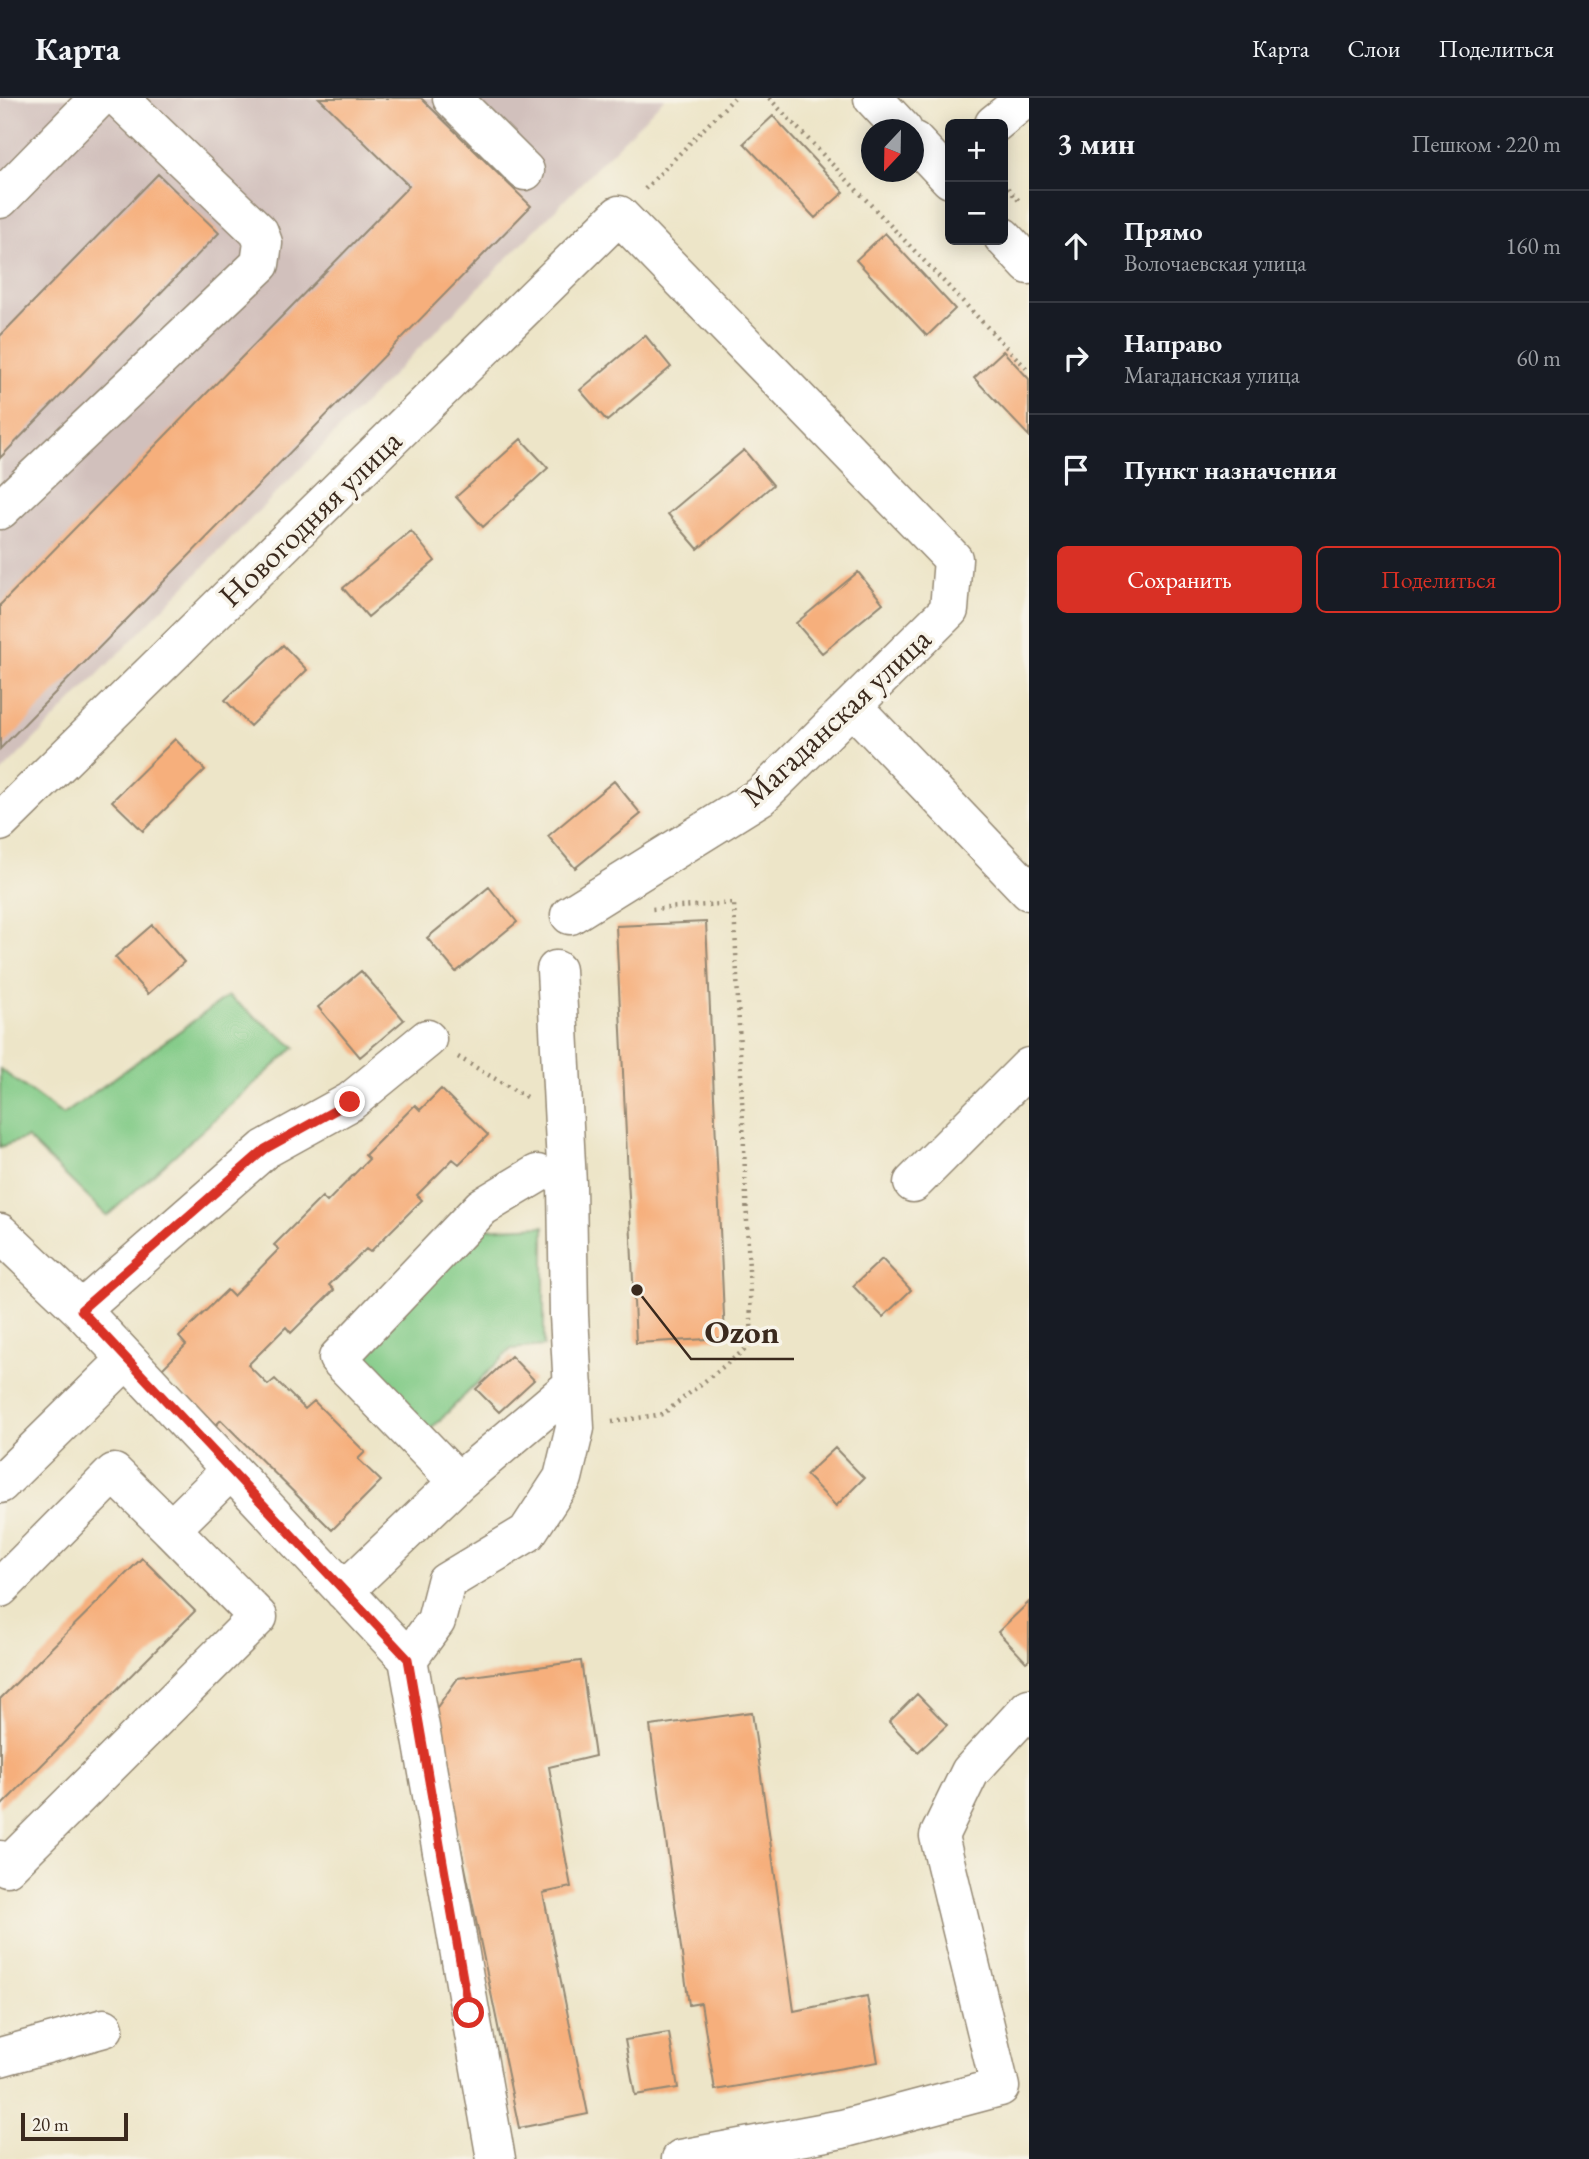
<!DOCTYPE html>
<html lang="ru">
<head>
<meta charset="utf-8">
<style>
  :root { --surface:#171b24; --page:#242831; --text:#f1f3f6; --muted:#9ea1a6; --line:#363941; --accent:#d93025 }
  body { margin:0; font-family:"EB Garamond",serif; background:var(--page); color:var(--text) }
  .controls { position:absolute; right:21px; top:21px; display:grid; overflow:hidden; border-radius:10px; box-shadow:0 4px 18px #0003 }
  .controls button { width:63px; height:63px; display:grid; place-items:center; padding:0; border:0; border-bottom:2px solid var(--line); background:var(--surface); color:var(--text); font:35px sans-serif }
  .compass { position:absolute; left:861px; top:21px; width:63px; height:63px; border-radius:50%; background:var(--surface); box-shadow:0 4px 18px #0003; rotate:202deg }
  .scale { position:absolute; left:21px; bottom:18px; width:107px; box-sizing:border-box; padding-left:7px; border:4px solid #3b2a1e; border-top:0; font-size:19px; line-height:24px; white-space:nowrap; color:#3b2a1e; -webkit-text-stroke:5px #f7f3e8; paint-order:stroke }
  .stop { position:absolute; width:21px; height:21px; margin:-16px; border:5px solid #d93025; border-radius:50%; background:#fff }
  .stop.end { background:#d93025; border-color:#fff; box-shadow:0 2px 7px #0008 }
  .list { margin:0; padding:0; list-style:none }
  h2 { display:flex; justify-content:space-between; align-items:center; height:91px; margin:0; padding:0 28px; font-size:30px }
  h2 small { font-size:23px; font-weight:400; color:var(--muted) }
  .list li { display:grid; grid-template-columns:46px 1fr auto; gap:21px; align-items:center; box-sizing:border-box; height:112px; padding:0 28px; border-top:2px solid var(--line) }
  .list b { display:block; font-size:26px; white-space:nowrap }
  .list p { margin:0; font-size:23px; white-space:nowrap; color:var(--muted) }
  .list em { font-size:23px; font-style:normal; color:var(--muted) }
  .actions { display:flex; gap:14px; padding:21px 28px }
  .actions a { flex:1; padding:16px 0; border:2px solid var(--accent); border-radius:10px; text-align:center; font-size:24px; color:var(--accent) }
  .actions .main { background:var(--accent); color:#fff }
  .icon { flex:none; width:38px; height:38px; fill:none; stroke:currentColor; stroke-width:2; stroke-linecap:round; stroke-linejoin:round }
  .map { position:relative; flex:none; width:1029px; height:2061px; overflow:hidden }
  header { display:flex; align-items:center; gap:42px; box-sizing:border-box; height:98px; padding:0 35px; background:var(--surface); border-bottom:2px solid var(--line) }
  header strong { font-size:33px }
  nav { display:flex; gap:38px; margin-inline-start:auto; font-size:24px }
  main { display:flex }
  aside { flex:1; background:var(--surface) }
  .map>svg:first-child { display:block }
  .industrial { fill:#d1c0bc }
  .green { fill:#82cb87; stroke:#5e7a52; stroke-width:2 }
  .building { fill:#f6af7c }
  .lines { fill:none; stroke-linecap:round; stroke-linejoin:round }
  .minor-casing { stroke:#948873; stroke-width:41 }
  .major-casing { stroke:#948873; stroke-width:41 }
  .path { stroke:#948873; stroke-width:4.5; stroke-dasharray:2 5; stroke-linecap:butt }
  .minor { stroke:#fff; stroke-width:38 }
  .major { stroke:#fff; stroke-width:38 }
  .route { stroke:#d93025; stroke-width:9 }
  .labels { text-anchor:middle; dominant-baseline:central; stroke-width:7; stroke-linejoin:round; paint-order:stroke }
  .street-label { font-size:32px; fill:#3b2a1e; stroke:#f7f3e8 }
  .leader { fill:none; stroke:#3b2a1e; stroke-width:2.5 }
  .callout-dot { fill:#3b2a1e; stroke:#f7f3e8; stroke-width:2.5 }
  .callout-label { font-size:33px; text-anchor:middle; font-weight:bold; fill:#3b2a1e; stroke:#f7f3e8; stroke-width:7; stroke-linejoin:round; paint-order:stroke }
</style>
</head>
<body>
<header>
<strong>Карта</strong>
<nav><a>Карта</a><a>Слои</a><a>Поделиться</a></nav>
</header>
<main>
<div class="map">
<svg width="1029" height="2061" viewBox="0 0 1029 2061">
  <rect width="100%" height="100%" fill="#f7f3e8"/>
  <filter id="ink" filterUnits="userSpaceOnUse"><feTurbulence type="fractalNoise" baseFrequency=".0143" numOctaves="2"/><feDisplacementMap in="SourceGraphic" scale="14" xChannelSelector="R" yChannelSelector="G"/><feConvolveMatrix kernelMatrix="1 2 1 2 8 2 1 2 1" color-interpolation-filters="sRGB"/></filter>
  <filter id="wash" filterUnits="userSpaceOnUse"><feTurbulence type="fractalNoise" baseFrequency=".00686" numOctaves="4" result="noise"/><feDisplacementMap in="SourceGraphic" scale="28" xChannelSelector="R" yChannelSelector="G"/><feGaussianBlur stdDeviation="1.57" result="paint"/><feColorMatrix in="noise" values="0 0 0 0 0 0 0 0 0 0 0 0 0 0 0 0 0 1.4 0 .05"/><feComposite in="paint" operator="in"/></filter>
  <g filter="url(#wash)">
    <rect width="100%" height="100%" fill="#ede5c8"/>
    <path class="industrial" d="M0,0h665l-665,676z"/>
    <path class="green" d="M228,898l67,51 -188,169 -80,-78 -27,9v-78l63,46z
      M544,1128v120l-33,3 -82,82 -75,-75 121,-127z"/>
    <g id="blocks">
      <path class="building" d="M319,0h102l110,108 -531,543v-144l409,-419z
        M773,18l71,76 -29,26 -71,-75z
        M158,76l61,59 -219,225v-122z
        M885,135l70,76 -28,27 -71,-76z
        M645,237l26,32 -64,54 -27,-31z
        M1003,253l26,28v57l-55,-58z
        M521,341l27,29 -65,59 -27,-30z
        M744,352l29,35 -75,64 -30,-35z
        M411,433l24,30 -67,56 -25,-29z
        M858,474l25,31 -61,50 -26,-30z
        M283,547l24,25 -57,56 -25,-26z
        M175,641l30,31 -62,61 -31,-30z
        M614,683l27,33 -66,54 -27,-32z
        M489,789l28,35 -61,50 -29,-34z
        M706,824l19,416 -89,5 -20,-417z
        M152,827l32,37 -36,32 -33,-37z
        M361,873l43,49 -44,37 -42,-50z
        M441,991l47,46 -29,29 -6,-5 -36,36 5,5 -52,52 -4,-3 -37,36 5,5 -43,43 -5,-6 -38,38 20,20 7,-6 30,30 9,-8 51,51 -7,7 23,22 -49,49 -111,-110 -5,5 -55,-55 25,-25 -7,-8 48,-47 6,6 46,-47 -5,-4 48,-48 5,5 42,-43 -4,-4 50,-50 5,5z
        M882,1161l29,31 -28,27 -30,-31z
        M511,1258l23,24 -35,32 -23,-23z
        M835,1350l29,30 -28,28 -30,-31z
        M142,1460l53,53 -195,196v-108z
        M1029,1504v58l-3,2 -28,-30z
        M581,1563l14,95 -46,11 22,120 -28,6 45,221 -69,14 -86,-415 25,-35z
        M917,1596l30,31 -29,27 -29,-30z
        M752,1614l42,299 73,-15 11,66 -163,28 -14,-87 -12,2 -39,-279z
        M669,1935l9,55 -43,7 -10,-55z"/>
    </g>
  </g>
  <g filter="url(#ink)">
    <use href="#blocks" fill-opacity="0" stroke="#948873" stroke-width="2"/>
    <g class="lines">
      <g class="minor-casing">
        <path id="minor" d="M452,0l73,73
          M994,26l32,-26
          M0,101l99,-101
          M0,412l260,-246 3,-21 -4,-11 -140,-134
          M852,608l177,185
          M0,724l619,-607 334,344 -4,51 -188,186 -191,119
          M913,1085l116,-116
          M0,1135l81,77 327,349 88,500
          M81,1212l184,-161 85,-47 77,-63
          M458,1384l115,-97
          M0,1386l126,-124
          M0,1490l114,-115 57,56
          M344,1493l114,-109 -120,-124 144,-151 55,-33
          M408,1561l28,-38 10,-39 81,-49 36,-55 12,-50 -6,-113 -2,-131 -11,-214
          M0,1762l7,7 251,-250 -87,-88 59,-58
          M0,1959l104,-29
          M1000,1989l-61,-251 31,-64 59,-64
          M681,2061l161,-30 158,-42"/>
      </g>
      <g class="major-casing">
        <path id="major" d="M873,0l30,32
          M914,43l36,38
          M1003,139l26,28"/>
      </g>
      <path class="path" d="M769,0l260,273
        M1003,85l18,20
        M645,91l89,-91
        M458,959l68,40
        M612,1324l51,-8 89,-70 -18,-441 -82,6"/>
      <use href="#minor" class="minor"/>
      <use href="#major" class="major"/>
    </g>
  </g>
  <g class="lines" filter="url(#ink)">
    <path class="route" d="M350,1004l-85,47 -184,161 327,349 61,354"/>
  </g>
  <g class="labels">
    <g class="street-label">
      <text transform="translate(310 420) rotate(-44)">Новогодняя улица</text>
      <text transform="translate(836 619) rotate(-43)">Магаданская улица</text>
    </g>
  </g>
  <path class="leader" d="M637 1192L691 1261H794"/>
  <circle class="callout-dot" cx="637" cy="1192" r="7"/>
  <g class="callout-label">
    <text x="742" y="1245">Ozon</text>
  </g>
</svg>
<div class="controls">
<button>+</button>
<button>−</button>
</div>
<svg class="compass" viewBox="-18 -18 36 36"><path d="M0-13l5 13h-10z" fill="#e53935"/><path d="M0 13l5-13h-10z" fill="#9ea1a6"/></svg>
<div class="scale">20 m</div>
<div class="stop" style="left:469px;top:1915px"></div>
<div class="stop end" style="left:350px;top:1004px"></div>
</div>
<aside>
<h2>3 мин<small>Пешком · 220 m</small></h2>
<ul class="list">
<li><svg class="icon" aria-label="ahead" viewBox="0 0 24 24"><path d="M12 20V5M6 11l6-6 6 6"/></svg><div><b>Прямо</b><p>Волочаевская улица</p></div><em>160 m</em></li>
<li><svg class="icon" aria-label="right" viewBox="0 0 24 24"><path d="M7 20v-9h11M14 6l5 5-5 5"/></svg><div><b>Направо</b><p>Магаданская улица</p></div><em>60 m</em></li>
<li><svg class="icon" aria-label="arrive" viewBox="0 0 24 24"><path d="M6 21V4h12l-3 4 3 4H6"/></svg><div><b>Пункт назначения</b></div></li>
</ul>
<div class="actions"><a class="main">Сохранить</a><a>Поделиться</a></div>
</aside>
</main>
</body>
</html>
